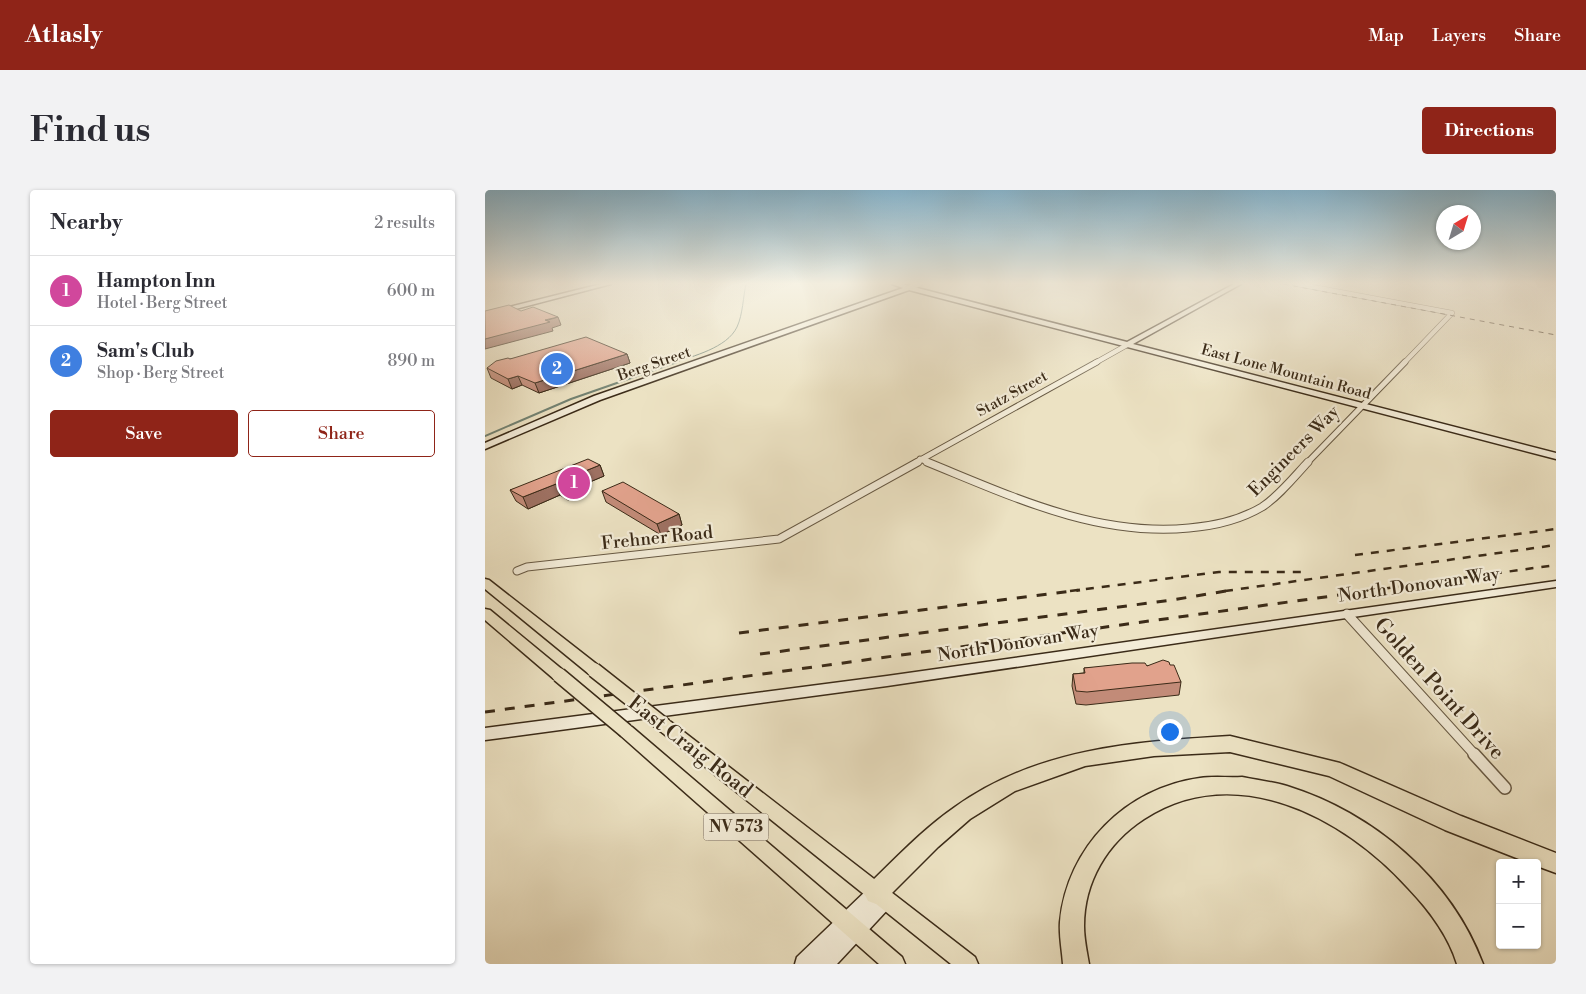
<!DOCTYPE html>
<html lang="en">
<head>
<meta charset="utf-8">
<style>
  :root { --surface:#fff; --page:#f2f2f3; --text:#2b2b33; --muted:#7c7c81; --line:#e1e1e2; --accent:#8f2418 }
  body { margin:0; font-family:"Libre Bodoni",serif; background:var(--page); color:var(--text) }
  .controls { position:absolute; right:15px; bottom:15px; display:grid; overflow:hidden; border-radius:5px; box-shadow:0 1px 4px #0004 }
  .controls button { width:45px; height:45px; display:grid; place-items:center; padding:0; border:0; border-bottom:1px solid var(--line); background:var(--surface); color:var(--text); font:25px sans-serif }
  .compass { position:absolute; left:951px; top:15px; width:45px; height:45px; border-radius:50%; background:var(--surface); box-shadow:0 1px 4px #0004; rotate:38deg }
  .you { position:absolute; left:684px; top:541px; width:18px; height:18px; margin:-12px; border:4px solid #fff; border-radius:50%; background:#1a73e8; box-shadow:0 0 0 8px #1a73e833 }
  .badge { display:grid; place-items:center; width:32px; height:32px; border-radius:50%; background:var(--accent); color:#fff; font-size:16px; font-weight:700 }
  .pin { position:absolute; translate:-50% -50%; border:2px solid #fff; box-shadow:0 1px 5px #0006 }
  .list { margin:0; padding:0; list-style:none }
  h2 { display:flex; justify-content:space-between; align-items:center; height:65px; margin:0; padding:0 20px; font-size:21px }
  h2 small { font-size:16px; font-weight:400; color:var(--muted) }
  .list li { display:grid; grid-template-columns:32px 1fr auto; gap:15px; align-items:center; box-sizing:border-box; height:70px; padding:0 20px; border-top:1px solid var(--line) }
  .list b { display:block; font-size:19px; white-space:nowrap }
  .list p { margin:0; font-size:16px; white-space:nowrap; color:var(--muted) }
  .list em { font-size:16px; font-style:normal; color:var(--muted) }
  .actions { display:flex; gap:10px; padding:15px 20px }
  .actions a { flex:1; padding:11px 0; border:1px solid var(--accent); border-radius:5px; text-align:center; font-size:18px; color:var(--accent) }
  .actions .main { background:var(--accent); color:#fff }
  .map { position:relative; flex:none; width:1071px; height:774px; overflow:hidden; border-radius:5px }
  header { display:flex; align-items:center; gap:30px; box-sizing:border-box; height:70px; padding:0 25px; background:var(--accent); color:#fff }
  header strong { font-size:24px }
  nav { display:flex; gap:28px; margin-inline-start:auto; font-size:18px }
  .intro { display:flex; align-items:center; justify-content:space-between; box-sizing:border-box; height:120px; padding:0 30px }
  h1 { margin:0; font-size:35px }
  .button { padding:12px 22px; border-radius:5px; background:var(--accent); color:#fff; font-size:18px; font-weight:700 }
  main { display:flex; gap:30px; padding:0 30px }
  aside { flex:1; background:var(--surface); border-radius:5px; box-shadow:0 1px 4px #0004 }
  .map>svg:first-child { display:block }
  .lines { fill:none; stroke-linecap:round; stroke-linejoin:round }
  .stream-far1 { stroke:#738373; stroke-width:1 }
  .stream { stroke:#738373; stroke-width:2 }
  .street-far4-casing { stroke:#675943; stroke-width:5.5 }
  .street-far3-casing { stroke:#675943; stroke-width:7 }
  .street-far2-casing { stroke:#675943; stroke-width:9 }
  .street-far1-casing { stroke:#675943; stroke-width:11 }
  .street-casing { stroke:#675943; stroke-width:14 }
  .secondary-casing { stroke:#3b2b18; stroke-width:3 }
  .primary-casing { stroke:#3b2b18; stroke-width:3 }
  .highway-casing { stroke:#3b2b18; stroke-width:3 }
  .street-far4 { stroke:#f3ecd8; stroke-width:4.5 }
  .street-far3 { stroke:#f3ecd8; stroke-width:5 }
  .street-far2 { stroke:#f3ecd8; stroke-width:7 }
  .street-far1 { stroke:#f3ecd8; stroke-width:9 }
  .street { stroke:#f3ecd8; stroke-width:11 }
  .secondary { fill:#f3ecd8; fill-rule:evenodd }
  .primary { fill:#ece2c3; fill-rule:evenodd }
  .highway { fill:#ece2c3; fill-rule:evenodd }
  .rail-far2 { stroke:#3b2b18; stroke-width:1; stroke-dasharray:5 5; stroke-linecap:butt }
  .rail-far1 { stroke:#3b2b18; stroke-width:2.5; stroke-dasharray:8 8; stroke-linecap:butt }
  .rail { stroke:#3b2b18; stroke-width:3; stroke-dasharray:10 10; stroke-linecap:butt }
  .primary-bridge-casing { stroke:#3b2b18; stroke-width:17; stroke-linecap:butt }
  .primary-bridge { stroke:#ece2c3; stroke-width:14 }
  .wall { fill:#c28b78; stroke:#3b2b18 }
  .shaded-wall { fill:#9e7162; stroke:#3b2b18 }
  .building { fill:#e1a28c; stroke:#3b2b18 }
  .labels { text-anchor:middle; dominant-baseline:central; stroke-width:4.5; stroke-linejoin:round; paint-order:stroke }
  .far-street-label { font-size:15px; fill:#3b2b18; stroke:#f3ecd8 }
  .shield { fill:#f3ecd8; stroke:#726552; stroke-width:1 }
  .shield-label { font-size:16px; font-weight:bold; fill:#3b2b18 }
  .street-label { font-size:18px; fill:#3b2b18; stroke:#f3ecd8 }
  .near-street-label { font-size:21px; fill:#3b2b18; stroke:#f3ecd8 }
</style>
</head>
<body>
<header>
<strong>Atlasly</strong>
<nav><a>Map</a><a>Layers</a><a>Share</a></nav>
</header>
<div class="intro"><h1>Find us</h1><a class="button">Directions</a></div>
<main>
<aside>
<h2>Nearby<small>2 results</small></h2>
<ul class="list">
<li><span class="badge" style="background:#d1479c">1</span><div><b>Hampton Inn</b><p>Hotel · Berg Street</p></div><em>600 m</em></li>
<li><span class="badge" style="background:#3f7fe0">2</span><div><b>Sam's Club</b><p>Shop · Berg Street</p></div><em>890 m</em></li>
</ul>
<div class="actions"><a class="main">Save</a><a>Share</a></div>
</aside>
<div class="map">
<svg width="1071" height="774" viewBox="0 0 1071 774">
  <rect width="100%" height="100%" fill="#ece2c3"/>
  <filter id="stains"><feTurbulence type="fractalNoise" baseFrequency=".004" numOctaves="4"/><feColorMatrix values="0 0 0 0 .2 0 0 0 0 .09 0 0 0 0 .02 0 0 0 .5 -.17"/></filter>
  <radialGradient id="worn" r=".72"><stop offset=".6" stop-color="#630" stop-opacity="0"/><stop offset="1" stop-color="#630" stop-opacity=".3"/></radialGradient>
  <g class="lines">
    <path class="stream-far1" d="M188,173c20,-7 54,-15 64,-36 6,-13 6,-30 9,-43"/>
    <path class="stream" d="M0,246l86,-37 106,-37"/>
    <g class="street-far4-casing">
      <path id="street-far4" d="M812,94l155,29 -48,50
        M423,98l12,-4
        M610,173l32,-18"/>
    </g>
    <g class="street-far3-casing">
      <path id="street-far3" d="M435,269l10,4
        M430,273l182,-101
        M822,273l98,-101"/>
    </g>
    <g class="street-far2-casing">
      <path id="street-far2" d="M442,272c84,34 169,75 262,66 25,-2 51,-8 73,-21 17,-11 32,-30 46,-45
        M32,381l10,-4 252,-28 139,-77"/>
    </g>
    <g class="street-far1-casing">
      <path id="street-far1" d="M862,424l128,141"/>
    </g>
    <g class="street-casing">
      <path id="street" d="M989,564l31,34"/>
    </g>
    <g class="secondary-casing">
      <path id="secondary" d="M116,94h10l-126,33v-4z
        M407,94h10l225,58 107,-58h7l-108,60 423,109v6l-647,-169 -309,110 -115,49v-6l109,-47 309,-108z
        M1071,391v6l-669,99 -402,54v-12l402,-52z
        M391,695l6,2 2,5 7,2 3,6 -3,6 -54,58h-42l2,-7 73,-70z"/>
    </g>
    <g class="primary-casing">
      <path id="primary" d="M0,389l4,1 110,86 2,4 -2,4h-10l-104,-85z
        M0,419l5,1 74,61 2,4 -2,4h-10l-69,-59z
        M180,530l6,2 304,235 3,7h-27l-292,-234 -2,-4 2,-4z
        M141,535l6,2 270,230 3,7h-26l-259,-229 -2,-4 2,-4z"/>
    </g>
    <g class="highway-casing">
      <path id="highway" d="M745,546l110,27 121,53 95,37v20l-19,-7v-3h-8l-84,-33 -116,-54 -99,-24 -76,4 -69,10 -70,25 -45,28 -32,28 -54,54 -8,3 -8,-3 -4,-8 4,-8c28,-27 55,-56 87,-78 83,-59 177,-65 275,-71z
        M757,587c15,3 31,5 45,9 86,27 164,92 196,178h-26c-9,-29 -28,-54 -49,-76 -65,-72 -173,-128 -264,-69 -37,24 -60,63 -60,107 0,13 3,26 5,38h-26c-1,-14 -4,-28 -3,-42 7,-75 66,-134 140,-144 14,-2 29,0 42,-1z"/>
    </g>
    <use href="#street-far4" class="street-far4"/>
    <use href="#street-far3" class="street-far3"/>
    <use href="#street-far2" class="street-far2"/>
    <use href="#street-far1" class="street-far1"/>
    <use href="#street" class="street"/>
    <use href="#secondary" class="secondary"/>
    <use href="#primary" class="primary"/>
    <use href="#highway" class="highway"/>
    <path class="rail-far2" d="M798,94l273,51"/>
    <path class="rail-far1" d="M870,365l201,-26
      M585,401l149,-19h87
      M740,401l331,-46
      M882,401l189,-26"/>
    <path class="rail" d="M254,443l341,-43
      M275,464l412,-54 60,-10
      M0,522l891,-122"/>
    <g class="primary-bridge-casing">
      <path id="primary-bridge" d="M109,480l71,56
        M74,485l67,56"/>
    </g>
    <use href="#primary-bridge" class="primary-bridge"/>
  </g>
  <path class="wall" d="M142,164l3,9 -91,30 -17,-8 -10,4 -21,-11 -4,-10 23,-9z
    M115,275l4,11 -26,11 3,7 -13,6 -8,-5 -32,14 -12,-8 -6,-11z
    M117,301l77,23 3,11 -21,10 -55,-33z
    M685,475l11,17 -2,13 -93,10 -10,-1 -4,-18 1,-12 11,-1v-5z"/>
  <path class="shaded-wall" d="M73,127l3,8 -9,3 1,3 -68,18v-10z
    M142,164l3,9 -91,30 -4,-10z
    M33,186l4,9 -10,4 -4,-10z
    M115,275l4,11 -26,11 3,7 -13,6 -4,-11 4,-11z
    M71,294l4,11 -32,14 -5,-12z
    M194,324l3,11 -21,10 -4,-11z"/>
  <path class="building" d="M24,115l12,6 12,-4 25,10 -13,3 5,2 -65,17v-28z
    M101,147l41,17 -92,29 -17,-7 -10,3 -21,-11 9,-7 12,-3 2,1z
    M103,269l12,6 -32,13 9,5 -13,6 -8,-5 -33,13 -13,-7z
    M138,292l56,32 -22,10 -55,-33z
    M678,470l6,2 1,3h4l7,17 -94,10 -11,-1 -3,-17 12,-1 -1,-5 48,-5h13l2,3z"/>
  <linearGradient id="sky" x2="0" y2="1"><stop stop-color="#88b8d2"/><stop offset="0.46" stop-color="#f6f2e4"/><stop offset="1" stop-color="#f6f2e4" stop-opacity="0"/></linearGradient>
  <rect width="1071" height="203" fill="url(#sky)"/>
  <g class="labels">
    <g class="far-street-label">
      <text transform="translate(169 174) rotate(-19)">Berg Street</text>
      <text transform="translate(801 182) rotate(15)">East Lone Mountain Road</text>
      <text transform="translate(527 204) rotate(-29)">Statz Street</text>
    </g>
    <rect class="shield" x="218.5" y="623.5" width="65" height="27" rx="4"/>
    <g class="shield-label">
      <text x="251" y="637">NV 573</text>
    </g>
    <g class="street-label">
      <text transform="translate(809 261) rotate(-45)">Engineers Way</text>
      <text transform="translate(172 348) rotate(-6)">Frehner Road</text>
      <text transform="translate(934 395) rotate(-8)">North Donovan Way</text>
      <text transform="translate(533 453) rotate(-9)">North Donovan Way</text>
    </g>
    <g class="near-street-label">
      <text transform="translate(954 499) rotate(48)">Golden Point Drive</text>
      <text transform="translate(205 557) rotate(38)">East Craig Road</text>
    </g>
  </g>
  <rect width="100%" height="100%" filter="url(#stains)"/>
  <rect width="100%" height="100%" fill="url(#worn)"/>
</svg>
<div class="controls">
<button>+</button>
<button>−</button>
</div>
<svg class="compass" viewBox="-18 -18 36 36"><path d="M0-13l5 13h-10z" fill="#e53935"/><path d="M0 13l5-13h-10z" fill="#7c7c81"/></svg>
<div class="you"></div>
<div class="pin badge" style="left:89px;top:293px;background:#d1479c">1</div>
<div class="pin badge" style="left:72px;top:179px;background:#3f7fe0">2</div>
</div>
</main>
</body>
</html>
